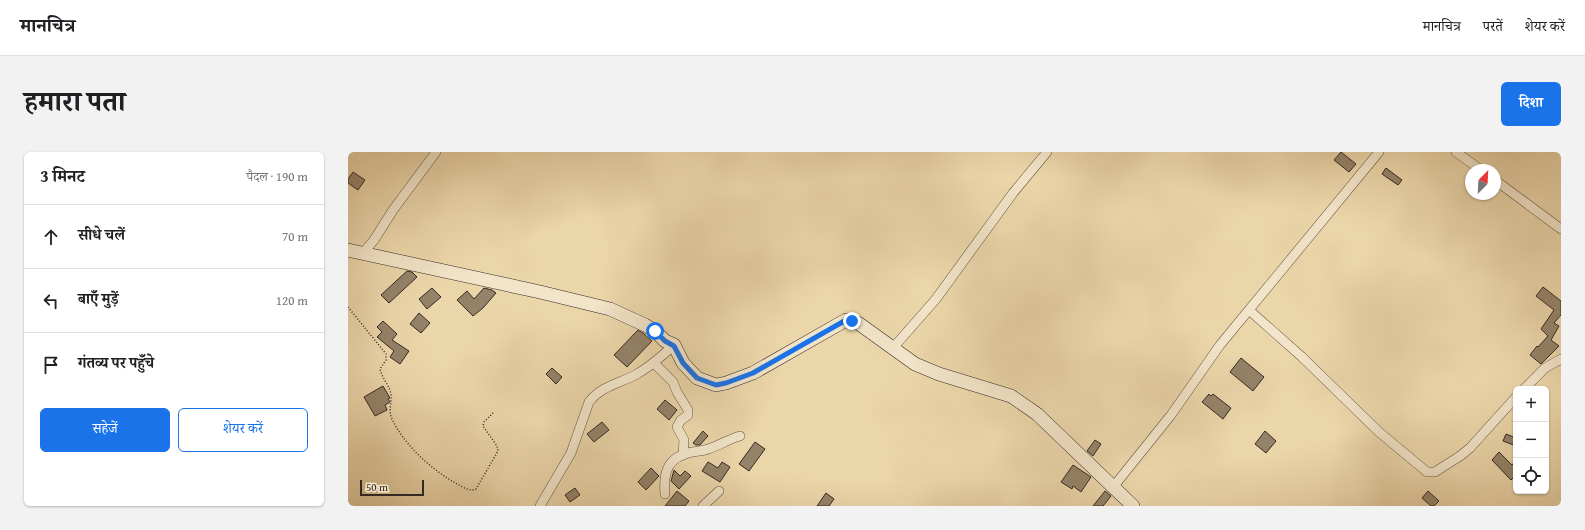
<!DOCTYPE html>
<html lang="hi">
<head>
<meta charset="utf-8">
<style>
  :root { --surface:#fff; --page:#f2f2f2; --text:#202124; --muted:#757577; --line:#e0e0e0; --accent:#1a73e8 }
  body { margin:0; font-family:"Gentium Book Plus","Noto Serif Devanagari",serif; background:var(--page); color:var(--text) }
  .controls { position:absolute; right:12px; bottom:12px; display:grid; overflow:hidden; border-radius:6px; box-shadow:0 1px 3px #0004 }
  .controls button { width:36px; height:36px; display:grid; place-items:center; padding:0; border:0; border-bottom:1px solid var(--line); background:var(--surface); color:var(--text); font:20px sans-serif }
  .compass { position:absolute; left:1117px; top:12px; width:36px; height:36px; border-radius:50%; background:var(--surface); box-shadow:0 1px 3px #0004; rotate:24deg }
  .scale { position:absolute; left:12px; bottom:10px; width:64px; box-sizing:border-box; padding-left:4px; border:2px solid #362923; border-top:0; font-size:11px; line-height:14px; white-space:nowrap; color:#362923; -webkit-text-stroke:3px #f2e4c8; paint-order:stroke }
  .stop { position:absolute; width:12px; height:12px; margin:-9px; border:3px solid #1a73e8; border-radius:50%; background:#fff }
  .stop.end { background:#1a73e8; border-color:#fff; box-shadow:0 1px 4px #0008 }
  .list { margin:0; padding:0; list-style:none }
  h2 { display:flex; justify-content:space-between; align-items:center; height:52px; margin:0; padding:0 16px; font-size:17px }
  h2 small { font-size:13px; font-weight:400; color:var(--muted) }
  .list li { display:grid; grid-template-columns:26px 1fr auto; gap:12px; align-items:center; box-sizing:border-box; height:64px; padding:0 16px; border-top:1px solid var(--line) }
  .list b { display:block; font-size:15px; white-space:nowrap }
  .list em { font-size:13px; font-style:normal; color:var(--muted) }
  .actions { display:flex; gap:8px; padding:12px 16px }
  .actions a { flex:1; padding:9px 0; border:1px solid var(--accent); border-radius:6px; text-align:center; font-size:14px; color:var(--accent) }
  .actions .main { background:var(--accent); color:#fff }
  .icon { flex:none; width:22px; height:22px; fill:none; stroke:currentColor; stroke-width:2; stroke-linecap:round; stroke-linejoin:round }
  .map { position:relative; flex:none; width:1213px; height:354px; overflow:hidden; border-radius:6px }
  header { display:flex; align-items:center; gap:24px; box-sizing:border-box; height:56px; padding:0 20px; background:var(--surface); border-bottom:1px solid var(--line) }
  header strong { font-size:19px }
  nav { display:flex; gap:22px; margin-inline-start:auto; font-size:14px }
  .intro { display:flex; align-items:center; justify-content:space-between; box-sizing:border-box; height:96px; padding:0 24px }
  h1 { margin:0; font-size:28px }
  .button { padding:10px 18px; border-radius:6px; background:var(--accent); color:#fff; font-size:14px; font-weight:700 }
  main { display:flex; gap:24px; padding:0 24px }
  aside { flex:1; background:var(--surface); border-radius:6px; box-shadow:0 1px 3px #0004 }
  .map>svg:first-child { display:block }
  .building { fill:#948369; stroke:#362923 }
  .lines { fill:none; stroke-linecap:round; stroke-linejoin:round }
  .street-casing { stroke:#635445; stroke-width:10 }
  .secondary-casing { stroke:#362923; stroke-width:14 }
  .path { stroke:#362923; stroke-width:1.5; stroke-dasharray:1 2; stroke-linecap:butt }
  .street { stroke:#f2e4c8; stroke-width:9 }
  .secondary { stroke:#f2e4c8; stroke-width:13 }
  .route { stroke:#1a73e8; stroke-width:5 }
</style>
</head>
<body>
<header>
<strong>मानचित्र</strong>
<nav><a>मानचित्र</a><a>परतें</a><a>शेयर करें</a></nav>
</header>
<div class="intro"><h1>हमारा पता</h1><a class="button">दिशा</a></div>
<main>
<aside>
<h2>3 मिनट<small>पैदल · 190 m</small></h2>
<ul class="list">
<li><svg class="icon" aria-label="ahead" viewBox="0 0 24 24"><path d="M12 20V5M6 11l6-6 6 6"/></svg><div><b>सीधे चलें</b></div><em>70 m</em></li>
<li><svg class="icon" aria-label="left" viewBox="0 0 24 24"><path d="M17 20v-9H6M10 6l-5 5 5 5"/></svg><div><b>बाएँ मुड़ें</b></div><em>120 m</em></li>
<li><svg class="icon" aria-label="arrive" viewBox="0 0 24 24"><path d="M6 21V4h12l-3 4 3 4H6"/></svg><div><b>गंतव्य पर पहुँचे</b></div></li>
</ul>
<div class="actions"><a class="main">सहेजें</a><a>शेयर करें</a></div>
</aside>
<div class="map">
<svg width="1213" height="354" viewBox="0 0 1213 354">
  <rect width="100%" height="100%" fill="#ebd6aa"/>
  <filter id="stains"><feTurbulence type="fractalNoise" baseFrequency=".005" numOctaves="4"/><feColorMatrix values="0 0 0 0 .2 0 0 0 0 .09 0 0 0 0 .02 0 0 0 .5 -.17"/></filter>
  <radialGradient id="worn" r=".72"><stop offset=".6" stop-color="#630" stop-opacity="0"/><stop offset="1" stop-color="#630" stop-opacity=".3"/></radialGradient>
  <path class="building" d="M993,0l15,12 -7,8 -15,-12z
    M1038,16l16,12 -4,5 -16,-11z
    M5,20l12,8 -7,10 -10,-7v-4z
    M59,119l5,1 5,5 -28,26 -8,-8z
    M1195,135l18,14v14l-7,8 5,3 -8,14 8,6 -18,18 -11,-9 7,-9 1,1 10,-11 -7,-7 13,-19 -18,-14z
    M84,136l9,9 -14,12 -8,-10z
    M136,136l8,2 4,3 -13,15 -10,8 -16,-16 10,-9 7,8z
    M71,161l11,10 -9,10 -11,-9z
    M35,169l14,13 -5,6 17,11 -9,13 -10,-7 4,-6 -17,-14 5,-5 -5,-5z
    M290,178l6,4 8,7 -25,26 -13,-12z
    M893,206l23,19 -11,14 -23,-19z
    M204,216l10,9 -6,7 -10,-10z
    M35,234l7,12 -2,1 2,3 -5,3 2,5 -12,6 -11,-19z
    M861,242l2,2 2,-2 18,14 -8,11 -21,-17z
    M317,248l12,10 -8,10 -12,-11z
    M254,270l7,8 -15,12 -7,-8z
    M355,279l5,5 -8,9h-4l-3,-2z
    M917,279l11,10 -10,12 -11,-9z
    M1158,282l10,4v8l-13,-5z
    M747,288l6,4 -8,12 -6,-5z
    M407,290l10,7 -16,22 -10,-7z
    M1151,300l13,13 4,-5v15l-5,5 -19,-20z
    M360,310l10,6 4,-6 8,5 -10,15 -18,-11z
    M725,313l18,12 -10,15 -8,-6 -1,3 -11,-7z
    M303,316l8,8 -13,14 -8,-8z
    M326,318l6,6 5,-5 6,5 -12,13 -8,-8z
    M227,336l5,7 -10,7 -5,-7z
    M329,339l12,10 -4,5h-20z
    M757,339l6,5 -8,10h-10z
    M1080,339l11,10 -5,5h-3l-9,-8z
    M478,341l8,6 -5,7h-12z"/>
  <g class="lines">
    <g class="street-casing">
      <path id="street" d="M1108,0l25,18
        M1147,28l66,49
        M15,101l11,-13 19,-30 43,-58
        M901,158l53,47 77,75 48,40h8l25,-16 10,-8 46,-51
        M544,197l44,-50 77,-106 34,-41
        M306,211l19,19 4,10 11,18v5l-7,5 -4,7 7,13 -1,15
        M1176,237l21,-21 16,-9
        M766,334l57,-71 49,-70 159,-193
        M317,342c-2,-23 3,-37 27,-42 6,-1 11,-1 16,-3 11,-3 20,-10 32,-13
        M192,354l31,-53 18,-51c12,-16 32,-19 48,-28 14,-8 25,-18 37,-29
        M355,354l16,-15"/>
    </g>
    <g class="secondary-casing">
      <path id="secondary" d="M0,98l192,42 70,17 35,16 10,6 10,10 9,4 9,18 14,15 19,7 10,-2 27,-10 93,-53 12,3 57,41 24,10 72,22 26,18 96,92"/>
    </g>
    <path class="path" d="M0,155l38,47v6l-6,9c2,9 9,16 11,25 1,9 -3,17 1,25 12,26 40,51 65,65 6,3 12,8 19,5l22,-38 -1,-5 -14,-20 1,-4 10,-10"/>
    <use href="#street" class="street"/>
    <use href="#secondary" class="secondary"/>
  </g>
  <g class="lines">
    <path class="route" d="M307,179l10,10 9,5 9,17 14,15 19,7 10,-2 27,-10 93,-53 6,1"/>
  </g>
  <rect width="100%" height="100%" filter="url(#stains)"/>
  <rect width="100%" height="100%" fill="url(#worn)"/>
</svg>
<div class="controls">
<button>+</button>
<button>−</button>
<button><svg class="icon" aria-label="locate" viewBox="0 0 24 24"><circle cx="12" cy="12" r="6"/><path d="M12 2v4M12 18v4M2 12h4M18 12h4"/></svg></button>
</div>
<svg class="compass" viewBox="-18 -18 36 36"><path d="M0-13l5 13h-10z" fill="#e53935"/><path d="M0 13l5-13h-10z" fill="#757577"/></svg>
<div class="scale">50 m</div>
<div class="stop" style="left:307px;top:179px"></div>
<div class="stop end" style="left:504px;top:169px"></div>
</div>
</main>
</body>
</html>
